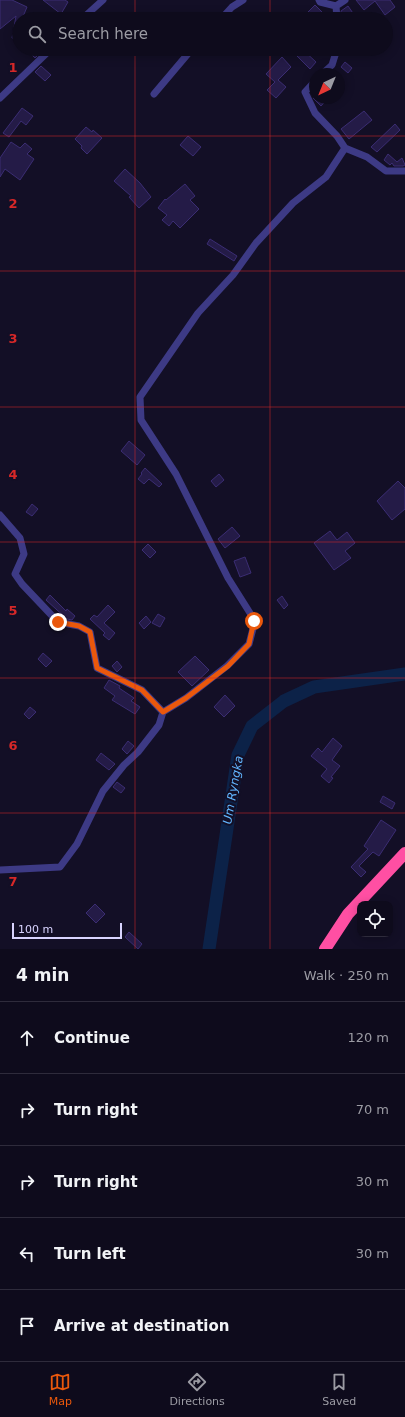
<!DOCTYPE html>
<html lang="en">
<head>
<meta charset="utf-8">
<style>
  :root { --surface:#0e0b1c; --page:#1c1929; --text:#f1f3f6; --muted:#9b9ba3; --line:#2e2b3b; --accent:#ea580c }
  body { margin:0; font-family:"DejaVu Sans",sans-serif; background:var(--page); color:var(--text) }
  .controls { position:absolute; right:12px; bottom:12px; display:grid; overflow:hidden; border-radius:8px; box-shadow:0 2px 10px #0003 }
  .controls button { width:36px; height:36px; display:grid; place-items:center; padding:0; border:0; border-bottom:1px solid var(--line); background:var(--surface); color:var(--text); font:20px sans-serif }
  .compass { position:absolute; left:309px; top:68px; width:36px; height:36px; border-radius:50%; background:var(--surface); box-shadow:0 2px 10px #0003; rotate:223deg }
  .scale { position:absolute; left:12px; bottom:10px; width:110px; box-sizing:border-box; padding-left:4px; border:2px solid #d9d4ff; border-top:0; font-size:11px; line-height:14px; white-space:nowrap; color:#d9d4ff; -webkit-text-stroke:3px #130f26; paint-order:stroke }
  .stop { position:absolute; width:12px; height:12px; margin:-9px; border:3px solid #ea580c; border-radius:50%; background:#fff }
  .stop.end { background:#ea580c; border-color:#fff; box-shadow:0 1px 4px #0008 }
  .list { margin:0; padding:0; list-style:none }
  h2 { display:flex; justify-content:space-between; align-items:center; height:52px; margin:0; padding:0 16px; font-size:17px }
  h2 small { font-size:13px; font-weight:400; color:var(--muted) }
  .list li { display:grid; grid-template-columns:26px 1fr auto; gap:12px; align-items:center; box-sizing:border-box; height:72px; padding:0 16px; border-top:1px solid var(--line) }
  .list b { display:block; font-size:15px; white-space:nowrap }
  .list em { font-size:13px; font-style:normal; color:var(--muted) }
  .icon { flex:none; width:22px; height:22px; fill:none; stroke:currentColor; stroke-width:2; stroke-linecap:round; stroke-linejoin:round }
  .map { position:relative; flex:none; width:405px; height:949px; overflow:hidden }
  .search { position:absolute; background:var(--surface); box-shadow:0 2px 10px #0003; left:12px; right:12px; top:12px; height:44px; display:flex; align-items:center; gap:10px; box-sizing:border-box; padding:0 14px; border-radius:22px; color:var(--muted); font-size:15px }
  .sheet { height:412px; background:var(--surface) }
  nav { display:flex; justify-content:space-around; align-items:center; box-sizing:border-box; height:56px; border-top:1px solid var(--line); background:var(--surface); font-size:11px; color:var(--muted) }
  nav a { display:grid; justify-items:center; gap:2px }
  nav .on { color:var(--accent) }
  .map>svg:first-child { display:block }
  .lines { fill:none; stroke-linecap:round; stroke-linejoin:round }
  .river { stroke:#0c2248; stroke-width:13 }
  .building { fill:#241b47; stroke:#3b2d73 }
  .street { stroke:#3d3a85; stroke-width:7 }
  .highway { stroke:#ff4fa3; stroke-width:12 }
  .route { stroke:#ea580c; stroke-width:5 }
  .grid { fill:none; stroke:#d62828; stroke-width:1; stroke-opacity:0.55 }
  .labels { text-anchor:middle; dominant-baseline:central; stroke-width:4; stroke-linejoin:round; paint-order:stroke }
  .water-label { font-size:12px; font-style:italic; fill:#62b6ff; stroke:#130f26 }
  .grid-label { font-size:13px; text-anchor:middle; font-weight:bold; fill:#d62828; stroke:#130f26; stroke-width:4; stroke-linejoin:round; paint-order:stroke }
</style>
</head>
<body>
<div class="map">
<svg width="405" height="949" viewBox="0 0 405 949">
  <rect width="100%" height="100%" fill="#130f26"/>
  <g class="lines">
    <path class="river" d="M209,949l29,-194 14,-29 32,-25 30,-14 91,-13"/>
  </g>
  <path class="building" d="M0,0h12l15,7 -5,12h-3v20l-7,-1 4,-22 -16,13z
    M43,0h22l3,2 -7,12z
    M356,0h34l5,7 -10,8 -10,-14 -11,9z
    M315,5l14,14h-28z
    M348,6l9,13h-15l-1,-8z
    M26,49h10l4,4 -5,5z
    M302,49l14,13 -6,7 -14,-14z
    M282,57l9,10 -13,13 8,7 -10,11 -9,-8 8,-8 -9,-8z
    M345,62l7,6 -4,5 -7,-6z
    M41,66l10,9 -6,6 -10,-9z
    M313,98h15l-7,8z
    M22,108l11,8 -7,9 -5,-4 -12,16 -6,-4z
    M364,111l8,9 -23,19 -8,-10z
    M395,124l5,6 -23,22 -6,-5z
    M86,127l6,5 1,-2 9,8 -15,16 -6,-6 1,-2 -7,-7z
    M188,136l13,11 -8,9 -13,-11z
    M11,142l9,6 5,-5 7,6 -5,5 7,5 -14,21 -15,-11 -5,8v-19z
    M388,154l9,8 5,-4 3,7 -2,1h-9l-2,-3 -2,2 -6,-5z
    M125,169l15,14 11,14 -12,11 -10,-11 2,-1 -17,-15z
    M185,184l10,12 -5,4 9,9 -19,19 -7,-7 -4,5 -7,-6 5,-5 -9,-7 7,-9 1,1z
    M210,239l27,17 -3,5 -27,-17z
    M129,441l16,14 -8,10 -16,-14z
    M145,468l17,16 -3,3 -10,-8 -5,5 -6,-5 4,-5 -1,-1z
    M219,474l5,6 -8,7 -5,-6z
    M398,481l7,7v21l-13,11 -15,-19z
    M32,504l6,5 -6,7 -6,-4z
    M232,527l8,9 -15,12 -7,-9z
    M330,531l7,9 10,-8 8,11 -10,8 6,7 -17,12 -20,-27z
    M148,544l8,8 -6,6 -8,-8z
    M245,557l6,16 -11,4 -6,-16z
    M50,595l16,16 1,-2 8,7 -3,4 -5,-1 -21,-19z
    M282,596l6,9 -4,4 -7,-9z
    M108,605l7,7 -11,11 11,10 -6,7 -6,-5 2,-2 -15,-14 4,-4 3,2z
    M158,614l7,4 -5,9 -8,-4z
    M146,616l5,6 -7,7 -5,-6z
    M43,653l9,8 -6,6 -8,-8z
    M195,656l14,14 -17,16 -14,-14z
    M117,661l5,6 -5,5 -5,-6z
    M109,680l11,6 -1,2 15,10 -3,3 9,6 -5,7 -23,-14 3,-4 -11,-8z
    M225,695l10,11 -11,11 -10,-10z
    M30,707l6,5 -7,7 -5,-5z
    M333,738l9,8 -10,14 8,6 -9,11 2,1 -4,5 -8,-7 6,-7 -16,-13 7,-8 4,4z
    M128,741l6,5 -7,8 -5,-5z
    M101,753l14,11 -6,6 -13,-10z
    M117,782l8,6 -4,5 -8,-6z
    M383,796l12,7 -3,6 -12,-7z
    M381,820l15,10 -17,26 -6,-4 -14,14 7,6 -5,5 -10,-10 17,-18 -4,-3z
    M95,904l10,10 -9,9 -10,-10z
    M129,932l13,12 -4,5 -13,-12z"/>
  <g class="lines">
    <path class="street" d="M319,0l1,2 16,4 9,-6
      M336,6l1,13
      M82,19l21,-19
      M221,19l11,-12 11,-7
      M322,74l10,-9 5,-16
      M315,81l-10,11 10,21 22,23 8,12 22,9 19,14h19
      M154,94l38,-45
      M0,98l51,-49
      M0,515l20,23 4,16 -9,20 7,10 36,38 21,4 11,6 7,36 45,22 21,22 -4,13 -21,27 -14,13 -21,26 -26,53 -17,23 -60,3
      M163,712l23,-14 41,-32 22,-22 6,-23 -27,-43 -52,-104 -35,-54 -1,-23 58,-84 35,-38 23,-32 37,-40 33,-26 19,-29"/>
    <path class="highway" d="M325,949l23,-35 57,-61"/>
  </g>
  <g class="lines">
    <path class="route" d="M58,622l21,4 11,6 7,36 45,22 21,22 23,-14 42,-32 21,-22 5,-23"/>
  </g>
  <path class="grid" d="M135,0v19M270,0v19M135,49v900M270,49v900M0,136h405M0,271h405M0,407h405M0,542h405M0,678h405M0,813h405"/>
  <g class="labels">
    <g class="water-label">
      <text transform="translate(233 790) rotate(-80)">Um Ryngka</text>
    </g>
  </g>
  <g class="grid-label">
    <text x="13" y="72">1</text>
    <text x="13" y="208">2</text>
    <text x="13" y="343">3</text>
    <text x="13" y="479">4</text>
    <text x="13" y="615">5</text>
    <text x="13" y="750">6</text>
    <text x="13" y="886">7</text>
  </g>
</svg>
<div class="controls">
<button><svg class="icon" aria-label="locate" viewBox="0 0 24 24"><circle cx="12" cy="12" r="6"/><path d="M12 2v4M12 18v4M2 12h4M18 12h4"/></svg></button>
</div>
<svg class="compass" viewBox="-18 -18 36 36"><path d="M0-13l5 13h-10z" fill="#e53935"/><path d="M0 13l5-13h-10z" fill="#9b9ba3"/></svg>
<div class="scale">100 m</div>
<div class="stop" style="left:254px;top:621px"></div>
<div class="stop end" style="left:58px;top:622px"></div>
<div class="search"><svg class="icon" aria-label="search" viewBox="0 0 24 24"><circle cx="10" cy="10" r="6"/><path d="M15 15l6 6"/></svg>Search here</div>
</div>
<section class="sheet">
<h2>4 min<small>Walk · 250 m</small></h2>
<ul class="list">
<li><svg class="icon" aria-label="ahead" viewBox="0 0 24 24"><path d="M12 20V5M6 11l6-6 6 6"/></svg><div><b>Continue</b></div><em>120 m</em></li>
<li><svg class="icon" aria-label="right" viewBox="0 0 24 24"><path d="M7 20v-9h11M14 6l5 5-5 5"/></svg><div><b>Turn right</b></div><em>70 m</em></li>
<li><svg class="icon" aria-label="right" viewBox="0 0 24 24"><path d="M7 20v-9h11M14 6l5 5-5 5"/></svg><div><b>Turn right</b></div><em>30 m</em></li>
<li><svg class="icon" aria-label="left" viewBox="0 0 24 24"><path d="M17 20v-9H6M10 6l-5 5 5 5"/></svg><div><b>Turn left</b></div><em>30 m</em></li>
<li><svg class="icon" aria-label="arrive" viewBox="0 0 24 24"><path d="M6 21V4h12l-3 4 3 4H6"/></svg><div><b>Arrive at destination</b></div></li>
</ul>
</section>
<nav>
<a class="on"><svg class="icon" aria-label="map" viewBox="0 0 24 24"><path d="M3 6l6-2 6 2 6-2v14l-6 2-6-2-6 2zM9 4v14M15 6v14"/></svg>Map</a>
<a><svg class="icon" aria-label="directions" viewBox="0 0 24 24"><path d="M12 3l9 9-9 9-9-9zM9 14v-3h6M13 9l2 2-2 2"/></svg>Directions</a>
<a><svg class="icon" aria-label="saved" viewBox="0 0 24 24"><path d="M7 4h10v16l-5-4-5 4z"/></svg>Saved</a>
</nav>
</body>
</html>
